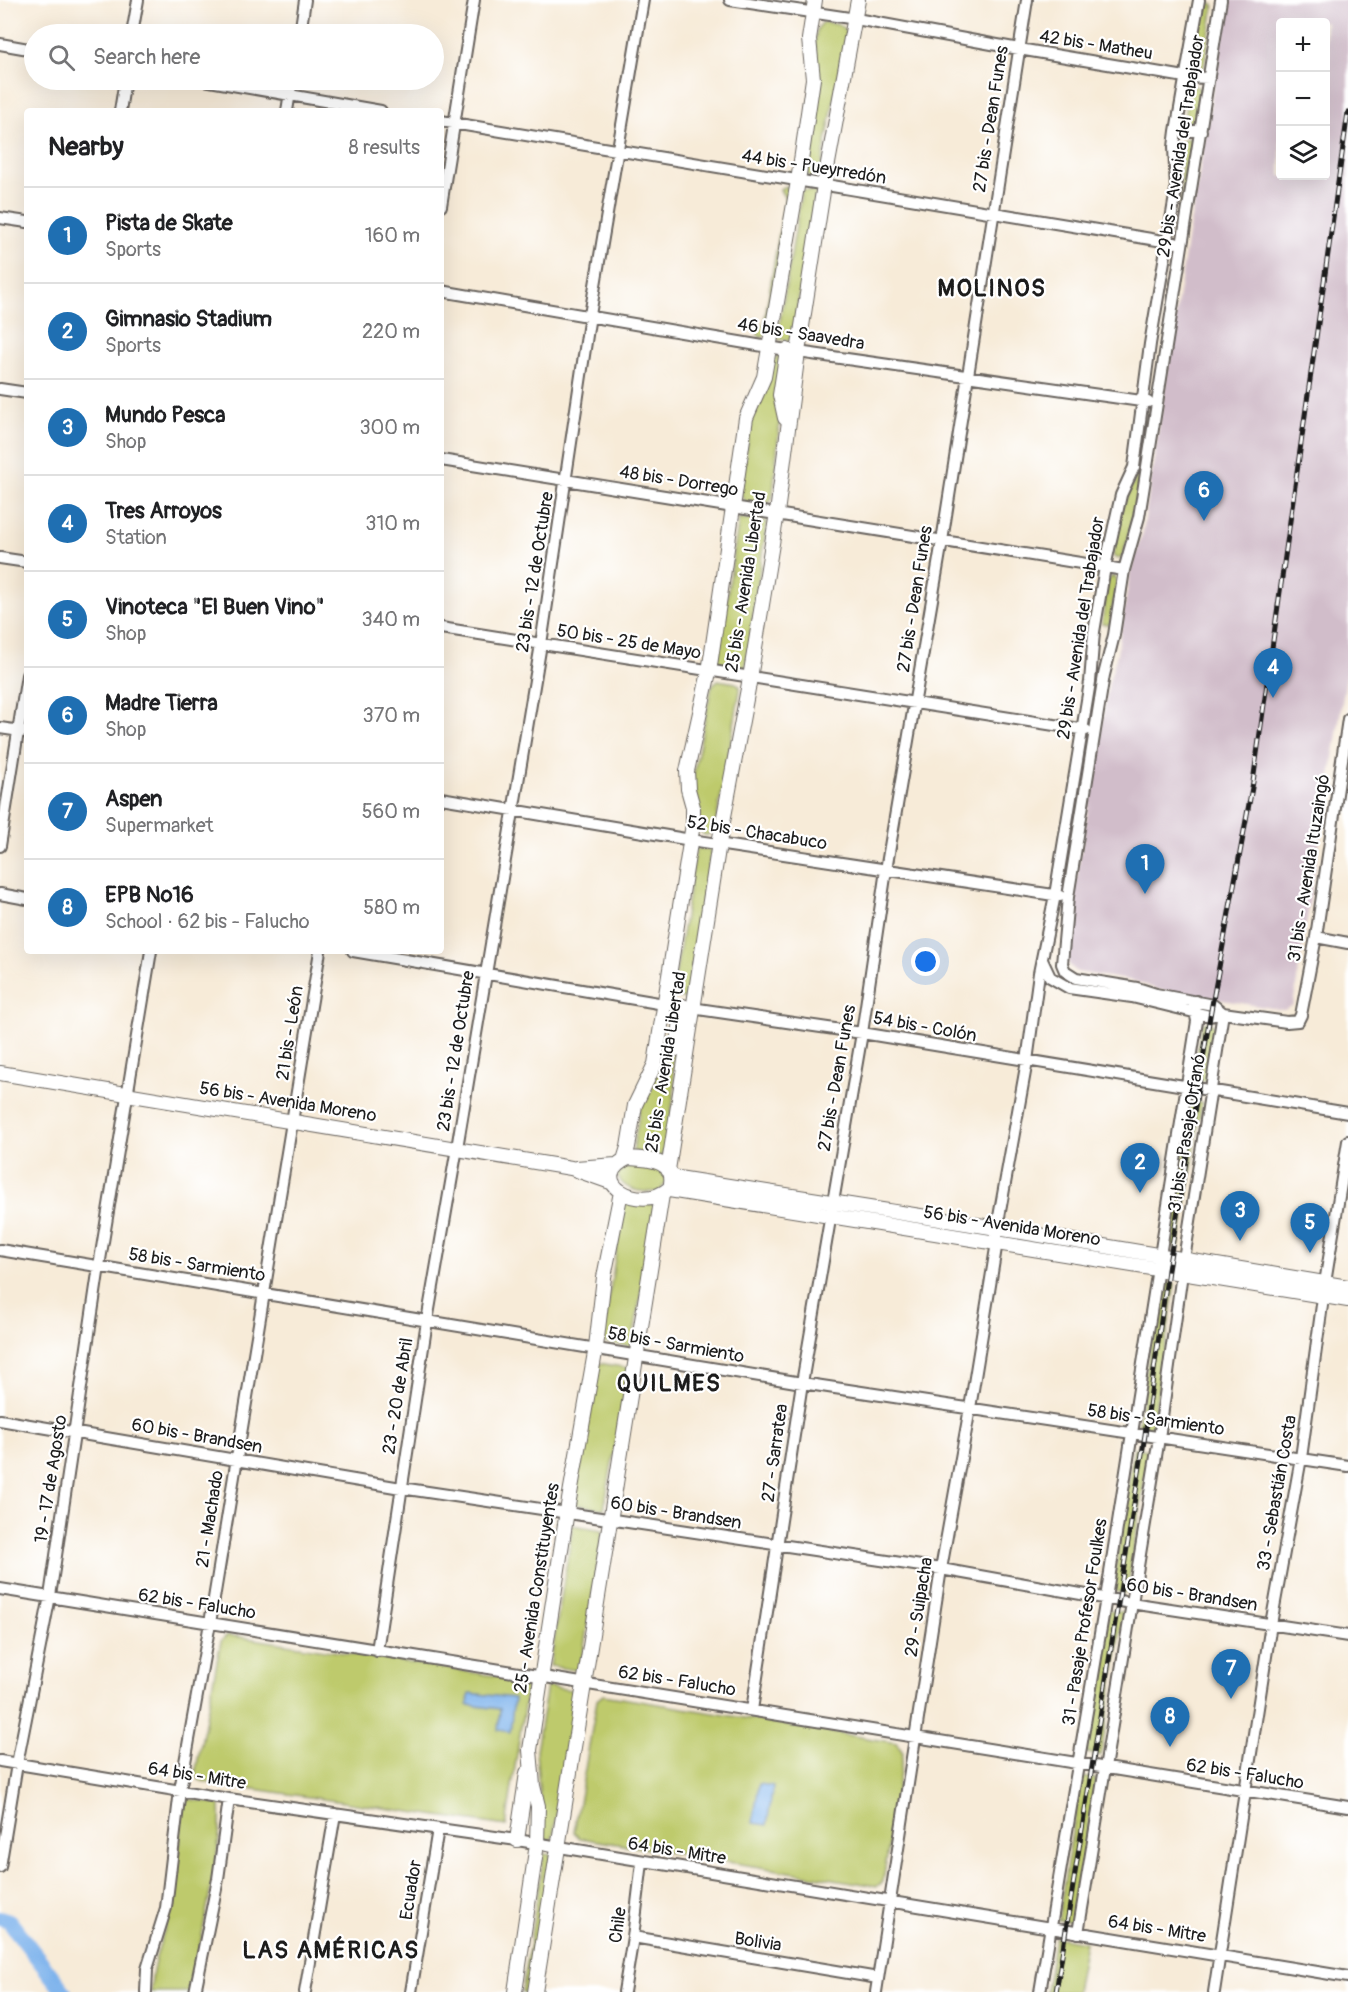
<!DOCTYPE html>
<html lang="en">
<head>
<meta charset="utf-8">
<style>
  :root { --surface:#fff; --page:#f2f2f2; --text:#202124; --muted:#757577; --line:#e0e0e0; --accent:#1f6fb2 }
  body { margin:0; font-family:Pangolin,sans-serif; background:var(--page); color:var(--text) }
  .controls { position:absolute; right:18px; top:18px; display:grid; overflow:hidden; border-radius:6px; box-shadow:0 6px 24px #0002 }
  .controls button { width:54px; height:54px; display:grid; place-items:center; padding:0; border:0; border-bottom:2px solid var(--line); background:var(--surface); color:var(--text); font:30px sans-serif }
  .you { position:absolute; left:926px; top:962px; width:21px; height:21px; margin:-15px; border:4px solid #fff; border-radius:50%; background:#1a73e8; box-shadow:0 0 0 9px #1a73e833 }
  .badge { display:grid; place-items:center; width:39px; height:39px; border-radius:50%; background:var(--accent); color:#fff; font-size:20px; font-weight:700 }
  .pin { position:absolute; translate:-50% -50px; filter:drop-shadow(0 2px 3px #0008) }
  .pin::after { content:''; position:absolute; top:32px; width:21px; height:18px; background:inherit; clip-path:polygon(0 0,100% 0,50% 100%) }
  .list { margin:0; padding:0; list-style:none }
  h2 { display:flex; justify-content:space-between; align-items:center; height:78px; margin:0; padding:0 24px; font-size:26px }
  h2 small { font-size:20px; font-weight:400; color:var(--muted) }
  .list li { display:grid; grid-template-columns:39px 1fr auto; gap:18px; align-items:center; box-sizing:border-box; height:96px; padding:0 24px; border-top:2px solid var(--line) }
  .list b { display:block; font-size:22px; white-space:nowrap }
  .list p { margin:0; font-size:20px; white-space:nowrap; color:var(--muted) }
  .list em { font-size:20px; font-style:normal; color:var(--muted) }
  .icon { flex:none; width:33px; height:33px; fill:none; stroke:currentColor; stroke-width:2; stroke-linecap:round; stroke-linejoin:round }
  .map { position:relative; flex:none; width:1348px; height:1992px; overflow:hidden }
  .search { position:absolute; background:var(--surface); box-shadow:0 6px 24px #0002; left:24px; top:24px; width:420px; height:66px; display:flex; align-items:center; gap:15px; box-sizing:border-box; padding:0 21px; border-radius:33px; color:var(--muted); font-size:22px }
  .panel { position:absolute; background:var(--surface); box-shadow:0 6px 24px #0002; left:24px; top:108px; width:420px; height:846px; border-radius:6px }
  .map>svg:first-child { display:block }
  .industrial { fill:#d1bdca; fill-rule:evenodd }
  .green { fill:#beca6c; stroke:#6d7344; stroke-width:1.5 }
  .water { fill:#7eb3ec; stroke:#4d6884; stroke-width:1.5 }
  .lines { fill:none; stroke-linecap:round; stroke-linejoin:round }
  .river { stroke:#7eb3ec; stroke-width:16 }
  .minor-casing { stroke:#69645e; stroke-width:14 }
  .major-casing { stroke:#69645e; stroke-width:16 }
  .minor { stroke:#fff; stroke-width:10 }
  .major { stroke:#fff; stroke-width:14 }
  .rail-casing { stroke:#1c1c1c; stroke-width:5 }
  .rail { stroke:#fff; stroke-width:3; stroke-dasharray:9; stroke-linecap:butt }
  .labels { text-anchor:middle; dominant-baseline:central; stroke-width:4.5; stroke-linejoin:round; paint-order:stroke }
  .street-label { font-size:18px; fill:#1c1c1c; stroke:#fff }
  .district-label { font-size:24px; font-weight:bold; letter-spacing:1.5px; fill:#1c1c1c; stroke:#fff }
</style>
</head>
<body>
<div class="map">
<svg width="1348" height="1992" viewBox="0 0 1348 1992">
  <rect width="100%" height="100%" fill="#fff"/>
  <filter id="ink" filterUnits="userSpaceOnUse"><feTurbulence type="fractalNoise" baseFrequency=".0167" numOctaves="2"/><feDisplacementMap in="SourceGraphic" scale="12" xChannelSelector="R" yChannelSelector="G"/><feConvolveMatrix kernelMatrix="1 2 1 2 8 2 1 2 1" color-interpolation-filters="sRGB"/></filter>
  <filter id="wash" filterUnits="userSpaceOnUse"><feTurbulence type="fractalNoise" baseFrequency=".008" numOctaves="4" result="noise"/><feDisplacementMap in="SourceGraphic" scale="24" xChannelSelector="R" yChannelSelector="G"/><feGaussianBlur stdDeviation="1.35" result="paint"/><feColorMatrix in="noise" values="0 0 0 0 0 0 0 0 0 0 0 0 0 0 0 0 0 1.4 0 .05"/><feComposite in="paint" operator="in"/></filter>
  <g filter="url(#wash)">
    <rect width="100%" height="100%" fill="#f7ebd8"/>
    <path class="industrial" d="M1227,0h121v666l-55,339 -9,5 -125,-20 -25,-9 -57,-9 -7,-6 -3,-6 4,-19 -1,-23 39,-236 8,-28 13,-81 13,-41 45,-298 9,-46zM1280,22h46v154h-46z"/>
    <path class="green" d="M1212,3l2,2 -10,61 -1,2 -8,-1 -2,-2 10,-60z
      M823,22c10,2 21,1 23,12l-25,136 -5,7h-5l-5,-3 9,-65 5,-17 -5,-51 2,-12z
      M1192,85l8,3 -4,34 -9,4 -4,-4 7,-36z
      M1191,138l2,3 -16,93 -2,-1 7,-40 -1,-49 4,-5z
      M787,186l2,5 -23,144 -5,3 -4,-5 1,-4 6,-5 21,-126 -5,-8 1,-2z
      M802,190l14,2 -24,149 -15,-2z
      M779,354l3,2 -3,73 -6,65c-3,16 -16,11 -27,9l-5,-8 9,-73 15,-29 9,-33z
      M1147,411l3,1 -12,79 -14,62 -2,4 -5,2 -4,-3 8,-46 18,-40z
      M739,518l28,4 -22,147 -28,-4z
      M1113,576l4,5 -7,44 -8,-1 6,-44z
      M718,680l18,3 4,3v5l-25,137 -7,7h-4l-6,-7 -5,-52 19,-90z
      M696,848l15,2 -24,149 -15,-2z
      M674,1011l3,2 -5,50 3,23 -9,63 -6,8 -23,-4 -4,-2 7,-43 17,-33 5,-16 7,-42z
      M1206,1022l5,1 5,6 -9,52 -15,-3 10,-54z
      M1187,1100l15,3 -23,143 -15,-2z
      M631,1165c17,0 27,1 37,15l-9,12c-16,0 -33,1 -42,-16l6,-9z
      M624,1201l31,4 -23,142 -30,-5z
      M1160,1282l15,2 -23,143 -14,-2z
      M599,1363l30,5 -25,141 -31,-5z
      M1134,1448l15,2 -22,143 -15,-2z
      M573,1525l30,5 -23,141 -30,-5z
      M1109,1610l15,2 -23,143 -15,-2z
      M227,1635l301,46 -22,145 -306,-45 -5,-7 26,-133z
      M547,1686l30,5 -24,146 -3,3 -6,-1 -1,-3 -7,-85z
      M603,1695l294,48 6,10 -20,129 -6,4 -297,-48 -6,-6 23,-132z
      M1081,1777l15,2 -23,143 -15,-2z
      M183,1798l37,6c2,27 -4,56 -9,83 -6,35 -13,70 -21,105h-39c0,-29 12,-54 19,-82 9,-36 10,-75 13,-112z
      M544,1854l7,1 -22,137h-7z
      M1055,1937l30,5 -9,50h-30z"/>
    <path class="water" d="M469,1693l45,5 -4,34 -12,-2 2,-21 -32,-4z
      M759,1784l14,2 -6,39 -14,-2z"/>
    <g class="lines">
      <path class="river" d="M0,1918l9,3 55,71"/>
    </g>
  </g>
  <g filter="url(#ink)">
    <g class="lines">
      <g class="minor-casing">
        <path id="minor" d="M730,0l126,19 163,30 166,28 24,1
          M1221,0l-82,517 -15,53 -10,65 -10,40 -36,222 -6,67 3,7 11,7 61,10 19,6 57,11 10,8
          M132,34l6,-34
          M300,34l5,-34
          M0,44l34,6
          M204,80l177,31
          M120,111l5,-31
          M287,111l5,-31
          M441,121l734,122
          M1176,131h25
          M441,206l33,-206
          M0,218l27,4
          M441,291l357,61 350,50
          M0,389l27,4
          M441,460l683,110
          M0,558l27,4
          M441,628l645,102
          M0,728l27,4
          M441,798l250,42 369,56
          M0,846l27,-171
          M0,894l27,5
          M1316,937l32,6
          M353,951l311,53 198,29 486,80
          M1042,960l8,17 19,11 63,9 78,19 13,-3 64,9 11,-1 3,-6 15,-78 32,-218
          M0,1250l802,133 546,83
          M0,1420l401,68 540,81 190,34 217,33
          M0,1589l1348,218
          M377,1651l50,-330 30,-173 84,-504 49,-329 53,-315
          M752,1710l50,-327 60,-350 24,-163 56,-329 85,-541
          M0,1761l229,38 288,41 831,137
          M0,1867l17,-103 33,-168 49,-330 52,-315
          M1078,1933l81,-495 25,-179 39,-246
          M633,1937l245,41
          M146,1992l1,-23 19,-61 14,-118 30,-167 110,-672
          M195,1992l23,-113 11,-80
          M305,1992l30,-178
          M411,1992l27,-163
          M624,1992l9,-55 9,-75
          M876,1992l65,-423 29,-161 27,-166v-14l30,-167 12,-88 16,-78 35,-213 4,-50 11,-65 16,-72 13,-28 16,-123 26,-154 -2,-43 2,-16 23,-131
          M1040,1992l66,-394 91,-577 -3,-14 2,-6
          M1214,1992l57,-368 30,-166 24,-175 23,-142"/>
      </g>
      <g class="major-casing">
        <path id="major" d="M785,418l-5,-23 7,-45
          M677,1049l6,-43
          M0,1073l571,95 42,15
          M628,1158c20,1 50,2 42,30 -30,27 -87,-8 -42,-30z
          M624,1160l4,-13 7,-42 20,-41 38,-240v-17l-5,-18 -1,-18 22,-99 37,-254 18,-41 34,-196 15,-102 -4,-40 6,-39
          M576,1168l40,-3
          M668,1170l51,-327 31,-165 27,-165 21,-161 26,-167 34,-185
          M672,1177l325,51 351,59
          M669,1190l679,110
          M517,1840l10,-67
          M515,1992l22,-148 1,-38 -5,-20 -3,-36 37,-239 29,-164 8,-70 17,-85
          M535,1992l127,-797"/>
      </g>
      <use href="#minor" class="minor"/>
      <use href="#major" class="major"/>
      <g class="rail-casing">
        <path id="rail" d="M1056,1992l89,-557 23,-165 42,-254 43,-234 95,-670"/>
      </g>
      <use href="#rail" class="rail"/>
    </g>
  </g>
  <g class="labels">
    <g class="street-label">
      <text transform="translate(1096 45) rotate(9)">42 bis - Matheu</text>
      <text transform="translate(991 119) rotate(-81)">27 bis - Dean Funes</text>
      <text transform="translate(1181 146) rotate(-81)">29 bis - Avenida del Trabajador</text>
      <text transform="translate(814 167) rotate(9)">44 bis - Pueyrredón</text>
      <text transform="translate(801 334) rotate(9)">46 bis - Saavedra</text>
      <text transform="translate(679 481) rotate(9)">48 bis - Dorrego</text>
      <text transform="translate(535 572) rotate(-81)">23 bis - 12 de Octubre</text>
      <text transform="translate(746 582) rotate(-81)">25 bis - Avenida Libertad</text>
      <text transform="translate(915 599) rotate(-81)">27 bis - Dean Funes</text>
      <text transform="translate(1081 628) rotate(-81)">29 bis - Avenida del Trabajador</text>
      <text transform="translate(629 642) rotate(9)">50 bis - 25 de Mayo</text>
      <text transform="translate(757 833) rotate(9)">52 bis - Chacabuco</text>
      <text transform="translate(1309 868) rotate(-81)">31 bis - Avenida Ituzaingó</text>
      <text transform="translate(925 1027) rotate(10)">54 bis - Colón</text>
      <text transform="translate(290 1033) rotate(-81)">21 bis - León</text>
      <text transform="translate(456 1051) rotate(-81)">23 bis - 12 de Octubre</text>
      <text transform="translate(666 1062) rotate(-81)">25 bis - Avenida Libertad</text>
      <text transform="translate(837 1078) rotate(-80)">27 bis - Dean Funes</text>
      <text transform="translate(288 1102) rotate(9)">56 bis - Avenida Moreno</text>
      <text transform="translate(1187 1133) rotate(-81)">31 bis - Pasaje Orfanó</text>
      <text transform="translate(1012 1226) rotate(9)">56 bis - Avenida Moreno</text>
      <text transform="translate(197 1265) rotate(9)">58 bis - Sarmiento</text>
      <text transform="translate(676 1345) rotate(10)">58 bis - Sarmiento</text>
      <text transform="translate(398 1396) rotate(-81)">23 - 20 de Abril</text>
      <text transform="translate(1156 1420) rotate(8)">58 bis - Sarmiento</text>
      <text transform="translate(197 1436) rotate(10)">60 bis - Brandsen</text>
      <text transform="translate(775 1453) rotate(-82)">27 - Sarratea</text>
      <text transform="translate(51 1479) rotate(-81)">19 - 17 de Agosto</text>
      <text transform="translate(1277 1493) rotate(-80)">33 - Sebastián Costa</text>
      <text transform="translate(676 1513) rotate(9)">60 bis - Brandsen</text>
      <text transform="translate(210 1519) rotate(-81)">21 - Machado</text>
      <text transform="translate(537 1588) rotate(-81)">25 - Avenida Constituyentes</text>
      <text transform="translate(1192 1595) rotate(9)">60 bis - Brandsen</text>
      <text transform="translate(197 1604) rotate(9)">62 bis - Falucho</text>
      <text transform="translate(919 1607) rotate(-81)">29 - Suipacha</text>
      <text transform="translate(1085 1622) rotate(-81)">31 - Pasaje Profesor Foulkes</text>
      <text transform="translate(677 1681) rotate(9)">62 bis - Falucho</text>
      <text transform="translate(1245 1774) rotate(9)">62 bis - Falucho</text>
      <text transform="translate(197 1776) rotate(9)">64 bis - Mitre</text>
      <text transform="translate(677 1851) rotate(9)">64 bis - Mitre</text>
      <text transform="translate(411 1890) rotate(-81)">Ecuador</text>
      <text transform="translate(618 1925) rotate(-82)">Chile</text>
      <text transform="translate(1157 1929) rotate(9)">64 bis - Mitre</text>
      <text transform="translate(758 1942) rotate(9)">Bolivia</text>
    </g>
    <g class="district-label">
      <text x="992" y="288">MOLINOS</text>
      <text x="669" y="1383">QUILMES</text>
      <text x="331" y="1950">LAS AMÉRICAS</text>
    </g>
  </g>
</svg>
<div class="controls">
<button>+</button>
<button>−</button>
<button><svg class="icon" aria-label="layers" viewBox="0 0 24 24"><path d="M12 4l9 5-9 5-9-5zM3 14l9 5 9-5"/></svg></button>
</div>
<div class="you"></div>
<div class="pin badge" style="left:1145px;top:894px">1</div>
<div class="pin badge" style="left:1140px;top:1193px">2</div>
<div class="pin badge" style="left:1240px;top:1241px">3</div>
<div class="pin badge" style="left:1273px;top:698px">4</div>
<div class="pin badge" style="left:1310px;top:1253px">5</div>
<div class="pin badge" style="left:1204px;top:521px">6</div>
<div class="pin badge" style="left:1231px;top:1699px">7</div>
<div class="pin badge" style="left:1170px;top:1747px">8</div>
<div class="search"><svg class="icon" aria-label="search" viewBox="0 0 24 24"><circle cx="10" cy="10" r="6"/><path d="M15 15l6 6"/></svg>Search here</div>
<section class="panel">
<h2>Nearby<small>8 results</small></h2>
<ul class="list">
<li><span class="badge">1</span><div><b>Pista de Skate</b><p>Sports</p></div><em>160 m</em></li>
<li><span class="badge">2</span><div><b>Gimnasio Stadium</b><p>Sports</p></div><em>220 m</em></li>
<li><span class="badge">3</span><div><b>Mundo Pesca</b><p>Shop</p></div><em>300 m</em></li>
<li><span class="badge">4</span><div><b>Tres Arroyos</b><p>Station</p></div><em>310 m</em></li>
<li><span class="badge">5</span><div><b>Vinoteca &quot;El Buen Vino&quot;</b><p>Shop</p></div><em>340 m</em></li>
<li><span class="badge">6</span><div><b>Madre Tierra</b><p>Shop</p></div><em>370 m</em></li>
<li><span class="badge">7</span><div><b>Aspen</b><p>Supermarket</p></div><em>560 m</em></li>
<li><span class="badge">8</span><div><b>EPB Nº16</b><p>School · 62 bis - Falucho</p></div><em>580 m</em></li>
</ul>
</section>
</div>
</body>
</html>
